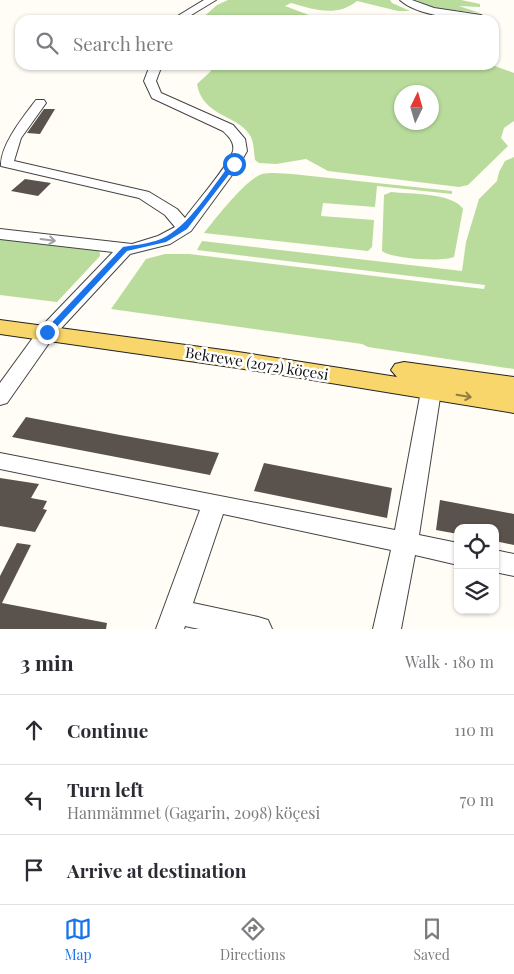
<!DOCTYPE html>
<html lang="en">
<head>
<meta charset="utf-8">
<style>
  :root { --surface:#fff; --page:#f2f2f3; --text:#2b2b33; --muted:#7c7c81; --line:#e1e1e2; --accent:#1a73e8 }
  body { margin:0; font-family:"Playfair Display",serif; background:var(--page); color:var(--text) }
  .controls { position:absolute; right:15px; bottom:15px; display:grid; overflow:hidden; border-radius:10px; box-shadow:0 1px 4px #0004 }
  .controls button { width:45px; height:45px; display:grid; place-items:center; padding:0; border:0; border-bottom:1px solid var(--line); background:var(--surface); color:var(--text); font:25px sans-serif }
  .compass { position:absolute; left:394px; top:85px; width:45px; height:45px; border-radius:50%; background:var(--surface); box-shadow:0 1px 4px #0004; rotate:5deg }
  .stop { position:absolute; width:15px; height:15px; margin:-11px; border:4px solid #1a73e8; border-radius:50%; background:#fff }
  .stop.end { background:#1a73e8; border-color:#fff; box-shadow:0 1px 5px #0008 }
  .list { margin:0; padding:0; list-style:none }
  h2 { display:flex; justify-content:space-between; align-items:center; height:65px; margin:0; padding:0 20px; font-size:21px }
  h2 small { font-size:16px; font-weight:400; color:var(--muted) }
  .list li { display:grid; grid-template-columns:32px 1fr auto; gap:15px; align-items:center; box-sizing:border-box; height:70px; padding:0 20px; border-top:1px solid var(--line) }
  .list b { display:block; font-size:19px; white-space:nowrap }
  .list p { margin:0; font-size:16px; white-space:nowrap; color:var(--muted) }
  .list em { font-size:16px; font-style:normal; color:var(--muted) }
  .icon { flex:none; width:28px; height:28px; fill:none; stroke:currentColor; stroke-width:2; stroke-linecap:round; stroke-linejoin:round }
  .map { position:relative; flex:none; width:514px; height:629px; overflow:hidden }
  .search { position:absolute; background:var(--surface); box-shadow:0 1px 4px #0004; left:15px; right:15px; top:15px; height:55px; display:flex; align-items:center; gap:12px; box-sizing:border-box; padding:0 18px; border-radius:15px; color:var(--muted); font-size:19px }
  .sheet { height:275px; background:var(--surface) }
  nav { display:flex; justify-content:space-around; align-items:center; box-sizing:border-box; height:70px; border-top:1px solid var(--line); background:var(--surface); font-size:14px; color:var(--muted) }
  nav a { display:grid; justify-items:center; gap:2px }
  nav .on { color:var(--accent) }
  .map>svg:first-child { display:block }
  .forest { fill:#b9dc9c; fill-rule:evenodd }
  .building { fill:#5a524d }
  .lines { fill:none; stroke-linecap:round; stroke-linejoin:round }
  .minor-casing { stroke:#444; stroke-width:2 }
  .major-casing { stroke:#222; stroke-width:2 }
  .minor { fill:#fff; fill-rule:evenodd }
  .major { fill:#f9d66b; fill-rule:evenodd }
  .oneway { stroke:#a0a0a0 }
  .oneway2 { stroke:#917d42 }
  .route { fill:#1a73e8 }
  .labels { text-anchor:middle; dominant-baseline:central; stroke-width:5; stroke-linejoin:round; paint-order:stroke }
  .street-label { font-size:15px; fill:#111; stroke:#fff }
</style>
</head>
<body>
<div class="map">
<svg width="514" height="629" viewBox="0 0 514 629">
  <rect width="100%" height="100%" fill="#fffdf5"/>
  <path class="forest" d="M228,0h162l2,3 18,8h-12l-41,-10c-21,17 -44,8 -66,2l-6,3 37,14h-122l17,-15z
    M416,0h45l19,4v3l-21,-1 21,7 -46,-5z
    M210,65h282l22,8v48l-10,7 -3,10 7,8 -40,39 -9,2 -131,-16 -22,-12 -30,5 -17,-1 -4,-3c-1,-7 -1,-16 -4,-23 -11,-22 -49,-20 -54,-53l14,-13zM402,92h30v30h-30z
    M514,157v212l-146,-22 -6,-3 -251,-35 35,-50 19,-5h24l295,35 1,-4 -288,-35 5,-9 260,30 4,-29 13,-43 18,-18 2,-9 6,-11z
    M274,173l18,1 160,17v3l-75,-8 -2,21 -52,-4 -2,13 53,4 -2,27 -4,4 -164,-18c11,-14 42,-54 58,-59 4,-1 9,-1 12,-1z
    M391,192c18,2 63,1 72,17l-9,48c-11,5 -62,2 -72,-6l2,-56z
    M0,236l99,11 1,9 -43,46 -57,-7z"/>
  <path class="building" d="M44,109h11l-15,25 -13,-1z
    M25,179l26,4 -13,13 -27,-5z
    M26,417l94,18 99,18 -9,22 -198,-38z
    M264,463l128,25 -5,30 -133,-27z
    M0,478l39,6 -8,14 16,3 -4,8 4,1 -12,22 -35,-6z
    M440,500l74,14v31l-19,-4v-13h-37v6l-22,-4z
    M17,543l14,2 -29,58 105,20 -1,6h-106v-53z"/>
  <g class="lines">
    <g class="minor-casing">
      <path id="minor" d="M204,0h12l-33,20h-12z
        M400,0h12l22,8 47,7 5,3 -1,2c-23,0 -68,-4 -85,-20z
        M150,65h12l-6,16 5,12 72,32 12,14 2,12 -9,16 -47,64 -21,13 -40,10 -76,82 -47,67 -7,2v-22l40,-55 73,-76 -113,-13v-10l132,15 26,-8 17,-9 -10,-12 -26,-17 -138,-32c-1,-21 23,-50 35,-66h8l2,3 -25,35 -7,23 135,31 28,17 8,9c10,-14 44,-53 48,-67 2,-9 -5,-15 -10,-20l-71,-33 -8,-17z
        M431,384l7,2 3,5 -22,144 39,8v22l-43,-10 -14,74h-28l18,-79 -168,-36 -30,89 65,14 10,3 4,9h-73l-14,-3 -1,3h-28l44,-119 -200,-41v-16l395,77 26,-139 3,-5z
        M495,550l19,4v22l-19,-4z"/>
    </g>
    <g class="major-casing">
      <path id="major" d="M0,320l238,32 159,25 -6,-7 4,-6 9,-2 110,15v36l-276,-45 -238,-34z"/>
    </g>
    <use href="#minor" class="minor"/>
    <use href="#major" class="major"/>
  </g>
  <defs><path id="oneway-shaft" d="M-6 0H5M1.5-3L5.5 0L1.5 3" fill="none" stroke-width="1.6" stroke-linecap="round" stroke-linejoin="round" transform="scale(1.25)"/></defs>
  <use class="oneway" href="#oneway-shaft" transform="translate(48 240) rotate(7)"/>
  <use class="oneway2" href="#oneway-shaft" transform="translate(464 396) rotate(9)"/>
  <path class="route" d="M231,163l6,1 -50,65 -21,13 -39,9 -77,83h-6v-3l79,-84c12,-2 25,-3 38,-8 28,-12 51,-52 70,-76z"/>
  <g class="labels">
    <g class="street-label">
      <text transform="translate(257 363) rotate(9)">Bekrewe (2072) köçesi</text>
    </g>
  </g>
</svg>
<div class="controls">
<button><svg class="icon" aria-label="locate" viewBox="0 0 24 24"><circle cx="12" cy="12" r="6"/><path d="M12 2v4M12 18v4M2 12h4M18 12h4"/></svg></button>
<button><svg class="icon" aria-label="layers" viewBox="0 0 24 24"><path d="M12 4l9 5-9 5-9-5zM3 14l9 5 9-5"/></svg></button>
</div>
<svg class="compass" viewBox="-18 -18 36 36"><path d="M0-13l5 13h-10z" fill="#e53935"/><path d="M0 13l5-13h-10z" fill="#7c7c81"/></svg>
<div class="stop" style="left:234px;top:164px"></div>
<div class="stop end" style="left:47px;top:332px"></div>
<div class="search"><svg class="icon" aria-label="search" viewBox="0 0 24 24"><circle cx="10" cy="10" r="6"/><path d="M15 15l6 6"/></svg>Search here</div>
</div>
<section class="sheet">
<h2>3 min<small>Walk · 180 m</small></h2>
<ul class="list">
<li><svg class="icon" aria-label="ahead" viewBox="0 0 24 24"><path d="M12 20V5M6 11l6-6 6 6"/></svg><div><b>Continue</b></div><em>110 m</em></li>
<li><svg class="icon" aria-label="left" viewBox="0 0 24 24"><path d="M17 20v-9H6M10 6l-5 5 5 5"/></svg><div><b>Turn left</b><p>Hanmämmet (Gagarin, 2098) köçesi</p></div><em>70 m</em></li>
<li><svg class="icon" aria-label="arrive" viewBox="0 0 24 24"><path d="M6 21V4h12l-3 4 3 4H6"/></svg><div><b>Arrive at destination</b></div></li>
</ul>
</section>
<nav>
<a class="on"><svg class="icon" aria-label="map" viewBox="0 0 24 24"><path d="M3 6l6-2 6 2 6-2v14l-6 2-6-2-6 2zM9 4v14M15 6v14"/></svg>Map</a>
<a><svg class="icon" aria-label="directions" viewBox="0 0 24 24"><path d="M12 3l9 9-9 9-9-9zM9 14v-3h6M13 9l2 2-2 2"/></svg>Directions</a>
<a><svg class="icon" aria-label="saved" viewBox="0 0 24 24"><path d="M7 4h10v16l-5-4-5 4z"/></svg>Saved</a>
</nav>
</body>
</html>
